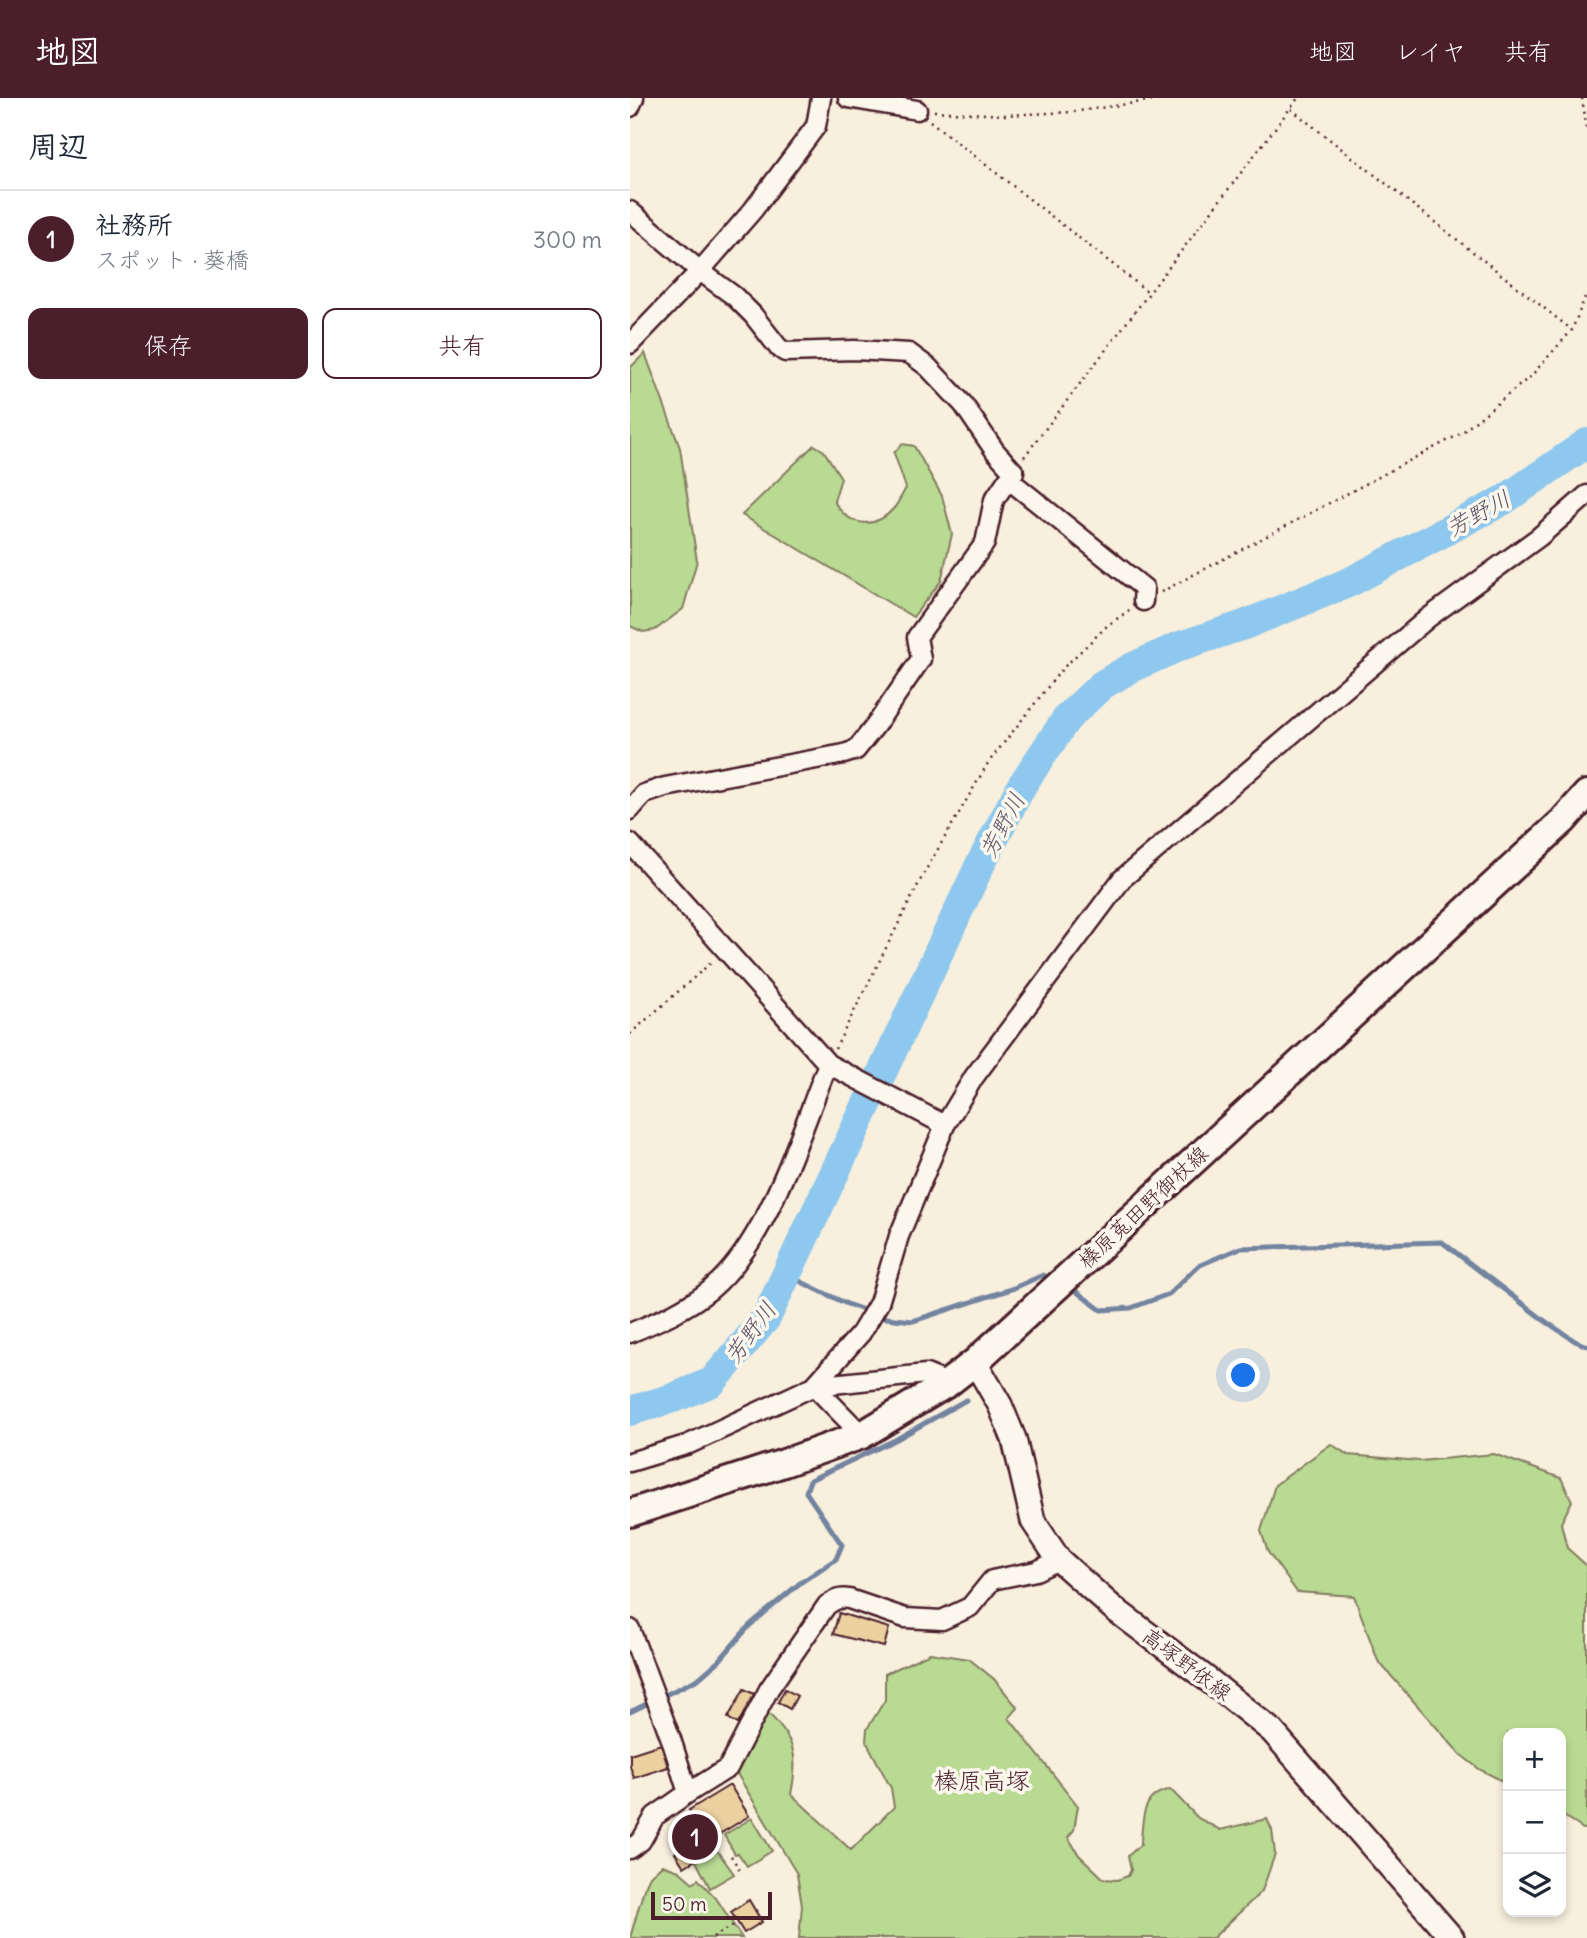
<!DOCTYPE html>
<html lang="ja">
<head>
<meta charset="utf-8">
<style>
  :root { --surface:#fff; --page:#f6f6f7; --text:#1f2937; --muted:#747a83; --line:#e0e1e3; --accent:#4a1f2b }
  body { margin:0; font-family:Delius,"Klee One",sans-serif; background:var(--page); color:var(--text) }
  .controls { position:absolute; right:21px; bottom:21px; display:grid; overflow:hidden; border-radius:14px; box-shadow:0 4px 10px #0003 }
  .controls button { width:63px; height:63px; display:grid; place-items:center; padding:0; border:0; border-bottom:2px solid var(--line); background:var(--surface); color:var(--text); font:35px sans-serif }
  .scale { position:absolute; left:21px; bottom:18px; width:121px; box-sizing:border-box; padding-left:7px; border:4px solid #4a1f2b; border-top:0; font-size:19px; line-height:24px; white-space:nowrap; color:#4a1f2b; -webkit-text-stroke:5px #fbf7ec; paint-order:stroke }
  .you { position:absolute; left:614px; top:1278px; width:24px; height:24px; margin:-18px; border:5px solid #fff; border-radius:50%; background:#1a73e8; box-shadow:0 0 0 10px #1a73e833 }
  .badge { display:grid; place-items:center; width:46px; height:46px; border-radius:50%; background:var(--accent); color:#fff; font-size:23px; font-weight:700 }
  .pin { position:absolute; translate:-50% -50%; border:4px solid #fff; box-shadow:0 2px 7px #0006 }
  .list { margin:0; padding:0; list-style:none }
  h2 { display:flex; justify-content:space-between; align-items:center; height:91px; margin:0; padding:0 28px; font-size:30px }
  h2 small { font-size:23px; font-weight:400; color:var(--muted) }
  .list li { display:grid; grid-template-columns:46px 1fr auto; gap:21px; align-items:center; box-sizing:border-box; height:98px; padding:0 28px; border-top:2px solid var(--line) }
  .list b { display:block; font-size:26px; white-space:nowrap }
  .list p { margin:0; font-size:23px; white-space:nowrap; color:var(--muted) }
  .list em { font-size:23px; font-style:normal; color:var(--muted) }
  .actions { display:flex; gap:14px; padding:21px 28px }
  .actions a { flex:1; padding:16px 0; border:2px solid var(--accent); border-radius:14px; text-align:center; font-size:24px; color:var(--accent) }
  .actions .main { background:var(--accent); color:#fff }
  .icon { flex:none; width:38px; height:38px; fill:none; stroke:currentColor; stroke-width:2; stroke-linecap:round; stroke-linejoin:round }
  .map { position:relative; flex:none; width:957px; height:1840px; overflow:hidden }
  header { display:flex; align-items:center; gap:42px; box-sizing:border-box; height:98px; padding:0 35px; background:var(--accent); color:#fff }
  header strong { font-size:33px }
  nav { display:flex; gap:38px; margin-inline-start:auto; font-size:24px }
  main { display:flex }
  aside { flex:1; background:var(--surface) }
  .map>svg:first-child { display:block }
  .green { fill:#b9da93; stroke:#827c5f; stroke-width:2 }
  .lines { fill:none; stroke-linecap:round; stroke-linejoin:round }
  .stream { stroke:#7384a0; stroke-width:5 }
  .river { stroke:#8ec8ee; stroke-width:30 }
  .building { fill:#ebd1a0; stroke:#4a1f2b; stroke-width:2 }
  .street-casing { stroke:#4a1f2b; stroke-width:23 }
  .secondary-casing { stroke:#4a1f2b; stroke-width:28 }
  .primary-casing { stroke:#4a1f2b; stroke-width:32 }
  .path { stroke:#4a1f2b; stroke-width:2.5; stroke-dasharray:2 5; stroke-linecap:butt }
  .street { stroke:#fbf7ec; stroke-width:18 }
  .secondary { stroke:#fbf7ec; stroke-width:23 }
  .primary { stroke:#fbf7ec; stroke-width:26 }
  .labels { text-anchor:middle; dominant-baseline:central; stroke-width:7; stroke-linejoin:round; paint-order:stroke }
  .street-label { font-size:21px; fill:#4a1f2b; stroke:#fbf7ec }
  .water-label { font-size:23px; font-style:italic; fill:#5e5266; stroke:#fbf7ec }
  .quarter-label { font-size:24px; fill:#4a1f2b; stroke:#fbf7ec }
</style>
</head>
<body>
<header>
<strong>地図</strong>
<nav><a>地図</a><a>レイヤ</a><a>共有</a></nav>
</header>
<main>
<aside>
<h2>周辺<small></small></h2>
<ul class="list">
<li><span class="badge">1</span><div><b>社務所</b><p>スポット · 葵橋</p></div><em>300 m</em></li>
</ul>
<div class="actions"><a class="main">保存</a><a>共有</a></div>
</aside>
<div class="map">
<svg width="957" height="1840" viewBox="0 0 957 1840">
  <rect width="100%" height="100%" fill="#f8efdd"/>
  <filter id="ink" filterUnits="userSpaceOnUse"><feTurbulence type="fractalNoise" baseFrequency=".0143" numOctaves="2"/><feDisplacementMap in="SourceGraphic" scale="14" xChannelSelector="R" yChannelSelector="G"/><feConvolveMatrix kernelMatrix="1 2 1 2 8 2 1 2 1" color-interpolation-filters="sRGB"/></filter>
  <g filter="url(#ink)">
    <path class="green" d="M15,255l35,95 17,113 -14,48 -28,21 -12,2 -13,-6v-258z
      M272,346l12,2 28,50 10,38 -11,47 -28,36 -171,-102 72,-70 10,6 17,27 -7,23c14,25 40,30 60,7 5,-6 8,-14 12,-20l-12,-35z
      M701,1346l17,11 72,6 74,-7 67,24 11,23 -11,22 6,25 20,18v263h-4l-22,-15v-81h-53v51l-29,-15 -19,-15 -82,-93 -24,-65 -57,-4 -29,-40 -7,-21 14,-46z
      M300,1555l39,6 25,20 24,29 -9,10 69,88 -4,24 -6,7 11,18 25,24 13,1 11,-4 3,-6 -3,-14 13,-12c1,-24 1,-52 30,-54l27,28 22,12 47,-11 5,11 3,24 -13,37 -49,47h-414l3,-32 -5,-32 -64,-107 33,-56c29,28 33,44 25,83l60,56 43,-43 -3,-19 -25,-47 1,-12 18,-29v-26z
      M122,1720l20,33 -25,15 -9,-13 -3,1 -11,-19z
      M86,1751l18,25 -24,14 -14,-27z
      M32,1767l17,6 14,12 5,-4 18,19 26,40h-112l14,-49 6,-13z"/>
    <g class="lines">
      <path class="stream" d="M157,1177l60,29 39,14 27,3 101,-33 29,-13 10,5
        M439,1188l32,24 30,-2 38,-14 29,-28 42,-18 202,-6 103,79 30,20 12,5
        M0,1614l68,-33 21,-18 30,-35 51,-43 36,-24 6,-14 -36,-53 4,-12 85,-40 71,-40"/>
      <path class="river" d="M0,1313l43,-13 39,-16 54,-64 213,-451 43,-82 45,-67 35,-33 29,-17 49,-22 64,-21 106,-43 154,-82 83,-57"/>
    </g>
    <path class="building" d="M209,1515l50,15 -5,19 -51,-13z
      M114,1591l10,5 -16,30 -10,-6z
      M155,1591l12,7 -7,13 -12,-7z
      M31,1646l7,23 -34,11 -4,-12v-12z
      M100,1687l19,31 -39,24 5,8 -31,19 -9,-14 11,-7 -10,-17 18,-11 -5,-8z
      M119,1802l13,22 -18,11 -13,-21z"/>
    <g class="lines">
      <g class="street-casing">
        <path id="street" d="M218,0l69,12
          M0,9l4,-9
          M0,113l70,60 34,25 19,19 25,32 7,5 70,-2 54,3 19,14 35,37 32,47 19,21
          M0,246l70,-73 53,-61 63,-84 5,-28
          M0,712l14,-16 21,-7 179,-33 12,-4 19,-24 46,-67 -4,-22 68,-94 9,-43 14,-21 136,109 -1,13
          M0,745l198,221 117,61
          M0,1235c28,-12 55,-23 80,-43 59,-49 89,-155 118,-226
          M184,1288l112,-12 22,9
          M184,1288l48,49
          M0,1364l59,-18 125,-58 47,-53 18,-30 20,-67 46,-111 29,-48 148,-198 306,-261 111,-81 48,-42
          M0,1531l41,110 17,54 -33,23 -14,25 -11,8
          M58,1695l40,-25 41,-79 58,-84c8,-5 13,-8 22,-6l56,19 37,2 28,-13 22,-27 44,-9 23,-11"/>
      </g>
      <g class="secondary-casing">
        <path id="secondary" d="M345,1264l25,43 14,34 19,82 26,39 54,48 98,74 61,49 180,207"/>
      </g>
      <g class="primary-casing">
        <path id="primary" d="M0,1415l154,-50 78,-28 86,-52 27,-21 588,-541 24,-27"/>
      </g>
      <path class="path" d="M952,0l5,31
        M661,11l281,221
        M304,13l70,4 69,-3 95,-14
        M300,23l218,171
        M394,359l274,-359
        M531,494l299,-158 71,-58 41,-46 15,-38
        M0,936l84,-74
        M205,951l89,-176 64,-110 74,-94 46,-44 23,-16
        M101,1758l9,14
        M126,1813l1,-1
        M83,1839l23,-13"/>
      <use href="#street" class="street"/>
      <use href="#secondary" class="secondary"/>
      <use href="#primary" class="primary"/>
    </g>
  </g>
  <g class="labels">
    <g class="street-label">
      <text transform="translate(513 1109) rotate(-43)">榛原菟田野御杖線</text>
      <text transform="translate(557 1566) rotate(37)">高塚野依線</text>
    </g>
    <g class="water-label">
      <text transform="translate(848 415) rotate(-29)">芳野川</text>
      <text transform="translate(372 727) rotate(-62)">芳野川</text>
      <text transform="translate(120 1234) rotate(-54)">芳野川</text>
    </g>
    <g class="quarter-label">
      <text x="352" y="1682">榛原高塚</text>
    </g>
  </g>
</svg>
<div class="controls">
<button>+</button>
<button>−</button>
<button><svg class="icon" aria-label="layers" viewBox="0 0 24 24"><path d="M12 4l9 5-9 5-9-5zM3 14l9 5 9-5"/></svg></button>
</div>
<div class="scale">50 m</div>
<div class="you"></div>
<div class="pin badge" style="left:65px;top:1739px">1</div>
</div>
</main>
</body>
</html>
